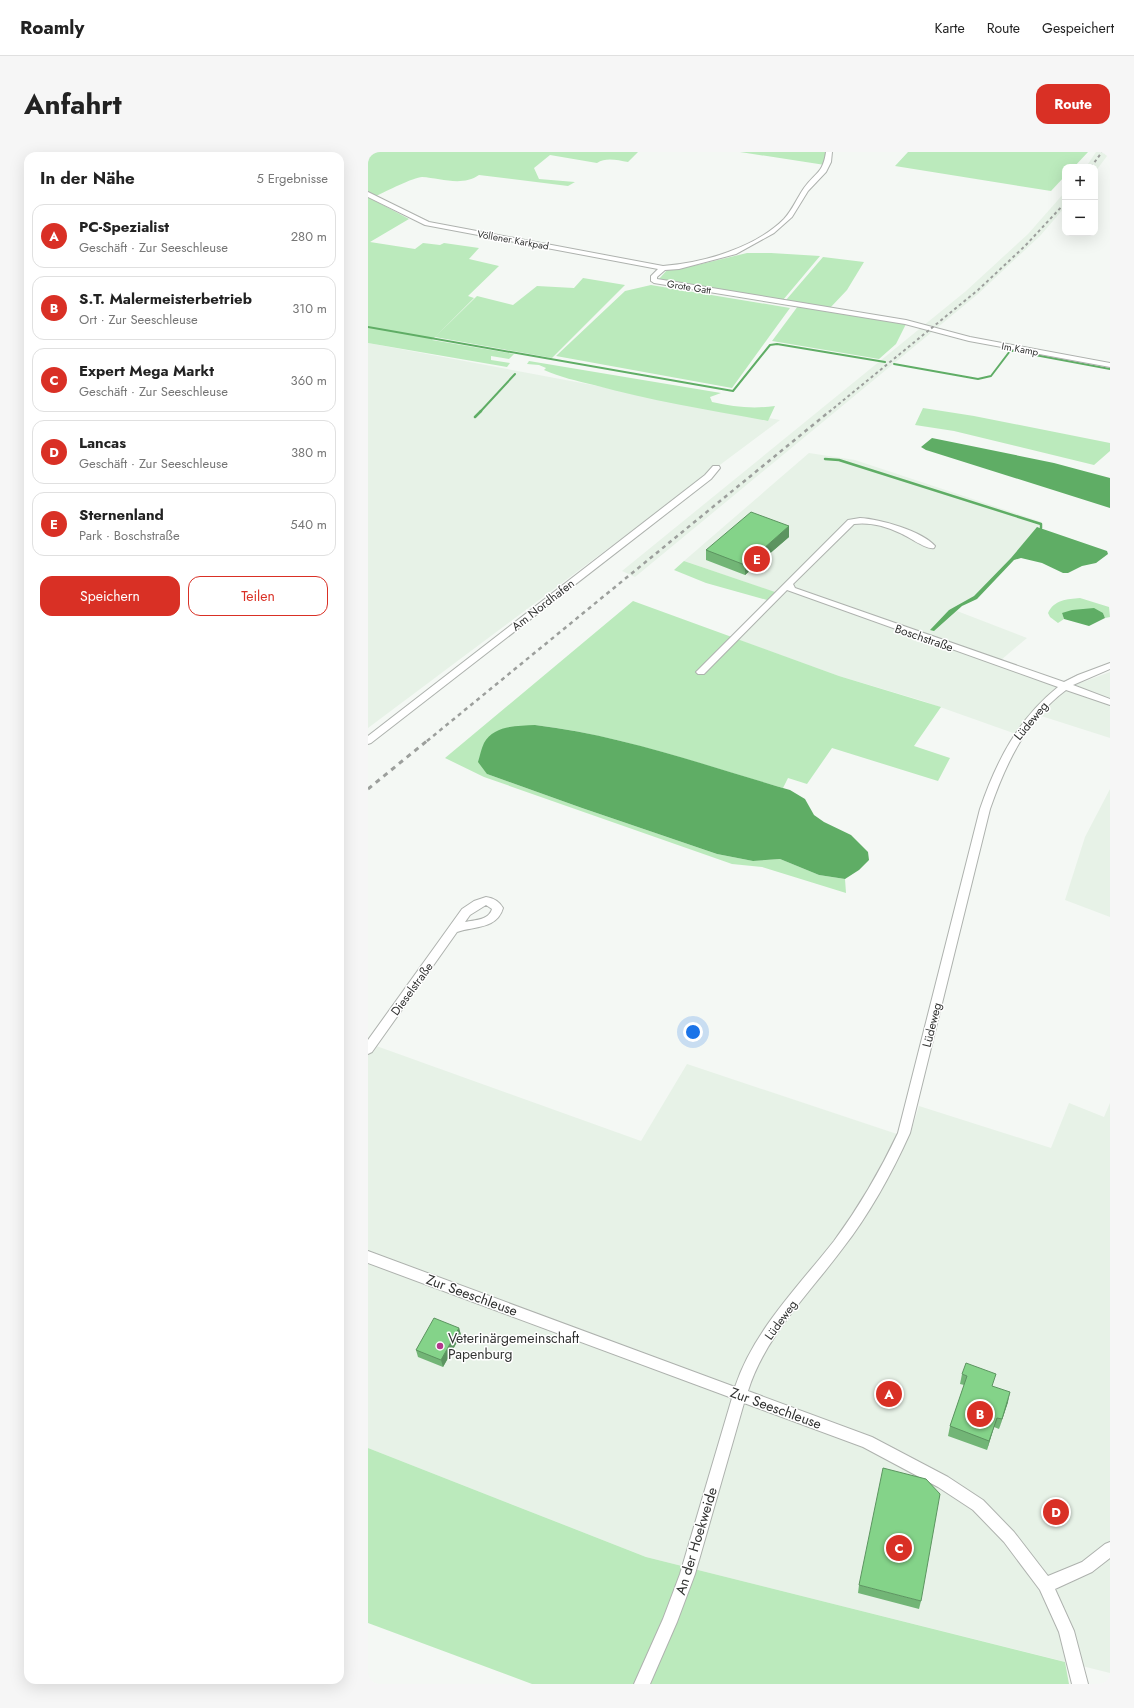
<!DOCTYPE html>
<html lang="de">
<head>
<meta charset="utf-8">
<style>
  :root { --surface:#fff; --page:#f6f6f6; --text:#222; --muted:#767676; --line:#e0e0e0; --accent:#d93025 }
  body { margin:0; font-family:Jost,sans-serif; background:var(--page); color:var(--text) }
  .controls { position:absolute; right:12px; top:12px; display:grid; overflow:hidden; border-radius:8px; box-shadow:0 4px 16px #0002 }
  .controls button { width:36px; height:36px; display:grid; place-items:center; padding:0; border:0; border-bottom:1px solid var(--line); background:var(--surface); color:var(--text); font:20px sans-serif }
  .you { position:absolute; left:325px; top:880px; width:14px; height:14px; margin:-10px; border:3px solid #fff; border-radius:50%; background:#1a73e8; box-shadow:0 0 0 6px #1a73e833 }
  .badge { display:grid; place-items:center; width:26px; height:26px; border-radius:50%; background:var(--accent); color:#fff; font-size:13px; font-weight:700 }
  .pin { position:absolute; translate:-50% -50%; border:2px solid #fff; box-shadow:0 1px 4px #0006 }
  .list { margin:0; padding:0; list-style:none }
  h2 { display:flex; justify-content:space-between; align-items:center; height:52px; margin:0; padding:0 16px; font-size:17px }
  h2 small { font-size:13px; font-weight:400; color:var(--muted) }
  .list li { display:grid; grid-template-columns:26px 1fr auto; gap:12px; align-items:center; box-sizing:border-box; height:64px; margin:0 8px 8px; padding:0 8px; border:1px solid var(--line); border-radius:12px }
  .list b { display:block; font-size:15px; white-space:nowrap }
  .list p { margin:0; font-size:13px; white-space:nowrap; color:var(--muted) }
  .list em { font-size:13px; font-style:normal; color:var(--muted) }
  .actions { display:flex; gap:8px; padding:12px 16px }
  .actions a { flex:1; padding:9px 0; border:1px solid var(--accent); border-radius:12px; text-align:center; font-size:14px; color:var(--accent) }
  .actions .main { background:var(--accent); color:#fff }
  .map { position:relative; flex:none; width:742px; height:1532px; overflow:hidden; border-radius:12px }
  header { display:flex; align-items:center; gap:24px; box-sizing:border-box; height:56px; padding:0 20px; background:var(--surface); border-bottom:1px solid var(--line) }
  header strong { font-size:19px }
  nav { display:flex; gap:22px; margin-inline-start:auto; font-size:14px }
  .intro { display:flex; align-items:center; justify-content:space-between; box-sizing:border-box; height:96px; padding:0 24px }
  h1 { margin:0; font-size:28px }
  .button { padding:10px 18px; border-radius:12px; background:var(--accent); color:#fff; font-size:14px; font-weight:700 }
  main { display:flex; gap:24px; padding:0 24px }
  aside { flex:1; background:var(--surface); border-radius:12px; box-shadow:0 4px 16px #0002 }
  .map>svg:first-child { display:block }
  .built { fill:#e7f2e7 }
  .green { fill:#bbeabc }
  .water { fill:#5fad65 }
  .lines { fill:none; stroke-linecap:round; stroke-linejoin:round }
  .stream-far1 { stroke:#5fad65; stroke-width:2 }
  .stream { stroke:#5fad65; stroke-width:2.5 }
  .street-casing { stroke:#aeb2ae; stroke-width:2 }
  .street { fill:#fff; fill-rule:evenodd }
  .rail-far2 { stroke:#9c9f9c; stroke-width:2; stroke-dasharray:3 3; stroke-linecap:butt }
  .rail-far1 { stroke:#9c9f9c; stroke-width:2.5; stroke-dasharray:4 4; stroke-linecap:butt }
  .rail { stroke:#9c9f9c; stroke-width:3; stroke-dasharray:5 5; stroke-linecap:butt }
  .wall { fill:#72b576 }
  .shaded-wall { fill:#5c9460 }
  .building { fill:#84d389; stroke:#5c9460 }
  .poi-dot { fill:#b2398c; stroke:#fff; stroke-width:1.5 }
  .labels { text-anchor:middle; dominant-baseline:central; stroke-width:3; stroke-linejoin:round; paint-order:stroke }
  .far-street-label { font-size:10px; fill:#323332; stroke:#fff }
  .street-label { font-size:12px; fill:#323332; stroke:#fff }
  .near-street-label { font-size:14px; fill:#323332; stroke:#fff }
  .near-poi-label { font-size:14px; fill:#323332; stroke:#fff; text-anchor:start }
</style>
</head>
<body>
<header>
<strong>Roamly</strong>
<nav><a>Karte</a><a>Route</a><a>Gespeichert</a></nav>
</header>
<div class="intro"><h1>Anfahrt</h1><a class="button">Route</a></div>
<main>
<aside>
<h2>In der Nähe<small>5 Ergebnisse</small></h2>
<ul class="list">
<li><span class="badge">A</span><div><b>PC-Spezialist</b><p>Geschäft · Zur Seeschleuse</p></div><em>280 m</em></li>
<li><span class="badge">B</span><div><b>S.T. Malermeisterbetrieb</b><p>Ort · Zur Seeschleuse</p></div><em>310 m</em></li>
<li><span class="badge">C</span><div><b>Expert Mega Markt</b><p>Geschäft · Zur Seeschleuse</p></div><em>360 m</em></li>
<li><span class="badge">D</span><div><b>Lancas</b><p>Geschäft · Zur Seeschleuse</p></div><em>380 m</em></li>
<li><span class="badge">E</span><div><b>Sternenland</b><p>Park · Boschstraße</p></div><em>540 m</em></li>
</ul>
<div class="actions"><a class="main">Speichern</a><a>Teilen</a></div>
</aside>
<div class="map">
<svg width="742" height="1532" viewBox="0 0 742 1532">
  <rect width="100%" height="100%" fill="#f4f8f4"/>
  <path class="built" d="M728,0h14l-15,20v-5h-9z
    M697,40v15l-25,29 -62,58 -343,283 -13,-6 344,-280 62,-57z
    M0,191l412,77 -412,308z
    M441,301l46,7 187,62 -31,36 -37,38 -25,14 -15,21 23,-20 70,27 -26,22 71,26 38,-14v66l-78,-25 -16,21 -93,-33 -84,-25 -108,-39 43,-45 -90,-31z
    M742,637v128l-45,-17 20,-63z
    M0,891l273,98 46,-77 222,74 10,-32 132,42 18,-45 35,14 6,-14v570l-464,-116 -278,-109z"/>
  <path class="green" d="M0,0h270l-10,10c-11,-2 -22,-5 -31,1l-47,-8 -16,13 5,11 36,3 -7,4 -89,-11c-17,12 -39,3 -57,2 -8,0 -37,15 -46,19l-8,-4z
    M372,0h87l-2,13z
    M540,0h180l-14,15h-9v9l-14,15 -156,-25z
    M0,45l41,22 -39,23 45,7 8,-6 17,2 4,-2 35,5 -10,11 30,7 -31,30 6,2 -42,42 82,14 -5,5 -18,-3v4l19,3 -3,4 -139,-24z
    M379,101h24l49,3 -37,44 -124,-21 8,-9 30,-5z
    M455,105l41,5 -17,28 -17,18 -44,-8z
    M215,126l42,7 -73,73 -117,-21 42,-41 36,9 24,-19 37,2z
    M283,133l139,23 -58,80 -176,-32 69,-65z
    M430,154l108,18 -10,20 -17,15 -107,-18z
    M161,209l192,32 -11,4 2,5c22,5 41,7 63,4l-7,15c-58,-11 -117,-20 -174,-36 -17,-4 -34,-8 -50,-15l2,-2 -7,-3 -12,-1z
    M555,256l51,8 136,27v8l-16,14 -140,-34 -39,-6z
    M316,409l91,31 -8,8 -61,-17 -32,-13z
    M712,446l29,9 1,10 -5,1 -2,-5h-41l2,6 -6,4 -8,-6 -2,-4c6,-13 19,-14 32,-15z
    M265,449l206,75 102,31 -27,39 36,12 -12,23 -106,-33 -25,36 -19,-6 -5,10c-81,-23 -163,-53 -248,-63l-48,49 95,34 135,46 36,7 27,-2 39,16 26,4 1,14 -84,-26 -30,-3 -248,-87 -39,-19z
    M0,1296l278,109 419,105 4,22h-537l-164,-61z"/>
  <path class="water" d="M564,286l122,25 56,15v30l-184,-58 -5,-3z
    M669,375l70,24 1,3 -12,9 -14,3 -14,7h-5l-21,-10 -21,-5 -7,2 -37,39 -15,7 -28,25 -4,-1 19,-20 25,-14 37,-38z
    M726,456l9,5 2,5 -16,8 -25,-7 -2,-6 10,-3z
    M167,573c86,10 172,41 255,65l15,9 9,16 10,7 27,13 17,17 1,8 -10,10 -14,9 -26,-4 -39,-16 -27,2 -36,-7 -135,-46 -95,-34 -9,-12c2,-6 3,-13 6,-19 10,-18 33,-17 51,-18z"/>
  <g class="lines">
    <path class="stream-far1" d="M0,175l365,64 37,-46 7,-1 108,18
      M526,212l84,15 13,-3 19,-25h4l96,18
      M112,260l35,-38"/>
    <path class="stream" d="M107,265l6,-6
      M457,307l14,1 202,64v4"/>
    <g class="street-casing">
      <path id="street" d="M458,0h6l-1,10 -5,10 -18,19 -16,26 -18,16 -38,21 -57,15 -14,1 -8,7v2l249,41 64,17 140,26v4l-141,-26 -64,-17 -251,-41 -3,-2v-5l7,-7 -233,-44 -57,-28v-5l2,1 59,29 234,44c40,-3 92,-18 121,-47 9,-10 13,-21 20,-31 12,-16 19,-15 22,-36z
        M345,314h6l1,2 -9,11 -340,264 -3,1v-8l337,-261z
        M492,366c20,1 62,13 75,28l-1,2c-8,2 -26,-12 -34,-15 -15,-7 -30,-11 -46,-9l-61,60 2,4 269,94 14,-7 32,-12v6l-37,16 37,14v6l-44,-15c-40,30 -60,73 -76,119l-80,324c-18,40 -40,80 -67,115 -34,46 -78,88 -95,143l124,46 76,40 35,23 31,32 34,44 34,-14 23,-18 5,-2v16l-18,14 -37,17 19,42 14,53h-16l-13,-52 -19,-42 -36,-48 -31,-32 -35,-23 -75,-40 -119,-44 -49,171 -18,48 -27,62h-16l29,-65 17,-45 52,-176 -364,-135v-12l367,136c19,-57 63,-100 99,-146 25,-34 46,-70 64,-108l82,-324c16,-47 38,-90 78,-122l-271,-97 -83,84h-6l-2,-2 152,-152z
        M118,745c7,1 13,4 17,11 -6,21 -28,18 -46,24l-85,120 -4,2v-14l94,-131 12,-8zM118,753l6,4c-3,11 -17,11 -27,13l5,-7z"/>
    </g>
    <use href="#street" class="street"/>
    <path class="rail-far2" d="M723,15l11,-15
      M461,260l149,-122 47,-44 40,-43"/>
    <path class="rail-far1" d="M59,589l403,-330"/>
    <path class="rail" d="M0,637l60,-49"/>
  </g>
  <path class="wall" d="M421,374v11l-44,38 -39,-15v-10z
    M91,1176l2,7 -18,32 -25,-10 -2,-7z
    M594,1222l30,12 16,16 -9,27 -5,-2 -7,23 -39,-14 2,-10 14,-41 -4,-1z
    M491,1433l62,16 -2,8 -61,-16z"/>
  <path class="shaded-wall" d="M421,374v11l-44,38v-10z
    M91,1176l2,7 -18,32 -2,-7z
    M642,1240l-2,10 -9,27 3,-10z
    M629,1266l-3,9 -7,23 2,-9z"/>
  <path class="building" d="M383,360l38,14 -44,39 -39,-15z
    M66,1166l25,10 -18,32 -25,-10z
    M598,1211l30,11 -4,12 18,6 -8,27 -5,-1 -8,23 -39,-15 17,-50 -5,-2z
    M515,1316l43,11 14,15 -19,107 -62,-16z"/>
  <circle class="poi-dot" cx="72" cy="1194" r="4"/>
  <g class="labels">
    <g class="far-street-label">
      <text transform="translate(145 88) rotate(10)">Völlener Karkpad</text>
      <text transform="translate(321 135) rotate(9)">Grote Gatt</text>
      <text transform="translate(652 197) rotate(10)">Im Kamp</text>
    </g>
    <g class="street-label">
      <text transform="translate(175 453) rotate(-38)">Am Nordhafen</text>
      <text transform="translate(556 486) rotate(19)">Boschstraße</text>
      <text transform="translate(663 569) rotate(-50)">Lüdeweg</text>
      <text transform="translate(44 837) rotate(-54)">Dieselstraße</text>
      <text transform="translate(564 873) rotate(-76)">Lüdeweg</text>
      <text transform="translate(413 1168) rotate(-54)">Lüdeweg</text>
    </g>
    <g class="near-street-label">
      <text transform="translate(104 1143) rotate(20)">Zur Seeschleuse</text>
      <text transform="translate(408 1256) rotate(20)">Zur Seeschleuse</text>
      <text transform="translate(328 1389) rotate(-73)">An der Hoekweide</text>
    </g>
    <g class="near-poi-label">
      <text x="80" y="1186">Veterinärgemeinschaft<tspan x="80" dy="16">Papenburg</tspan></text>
    </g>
  </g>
</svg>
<div class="controls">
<button>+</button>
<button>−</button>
</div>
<div class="you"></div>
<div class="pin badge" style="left:521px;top:1242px">A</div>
<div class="pin badge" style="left:612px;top:1262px">B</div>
<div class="pin badge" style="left:531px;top:1396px">C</div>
<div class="pin badge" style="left:688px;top:1360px">D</div>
<div class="pin badge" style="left:389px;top:407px">E</div>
</div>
</main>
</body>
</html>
